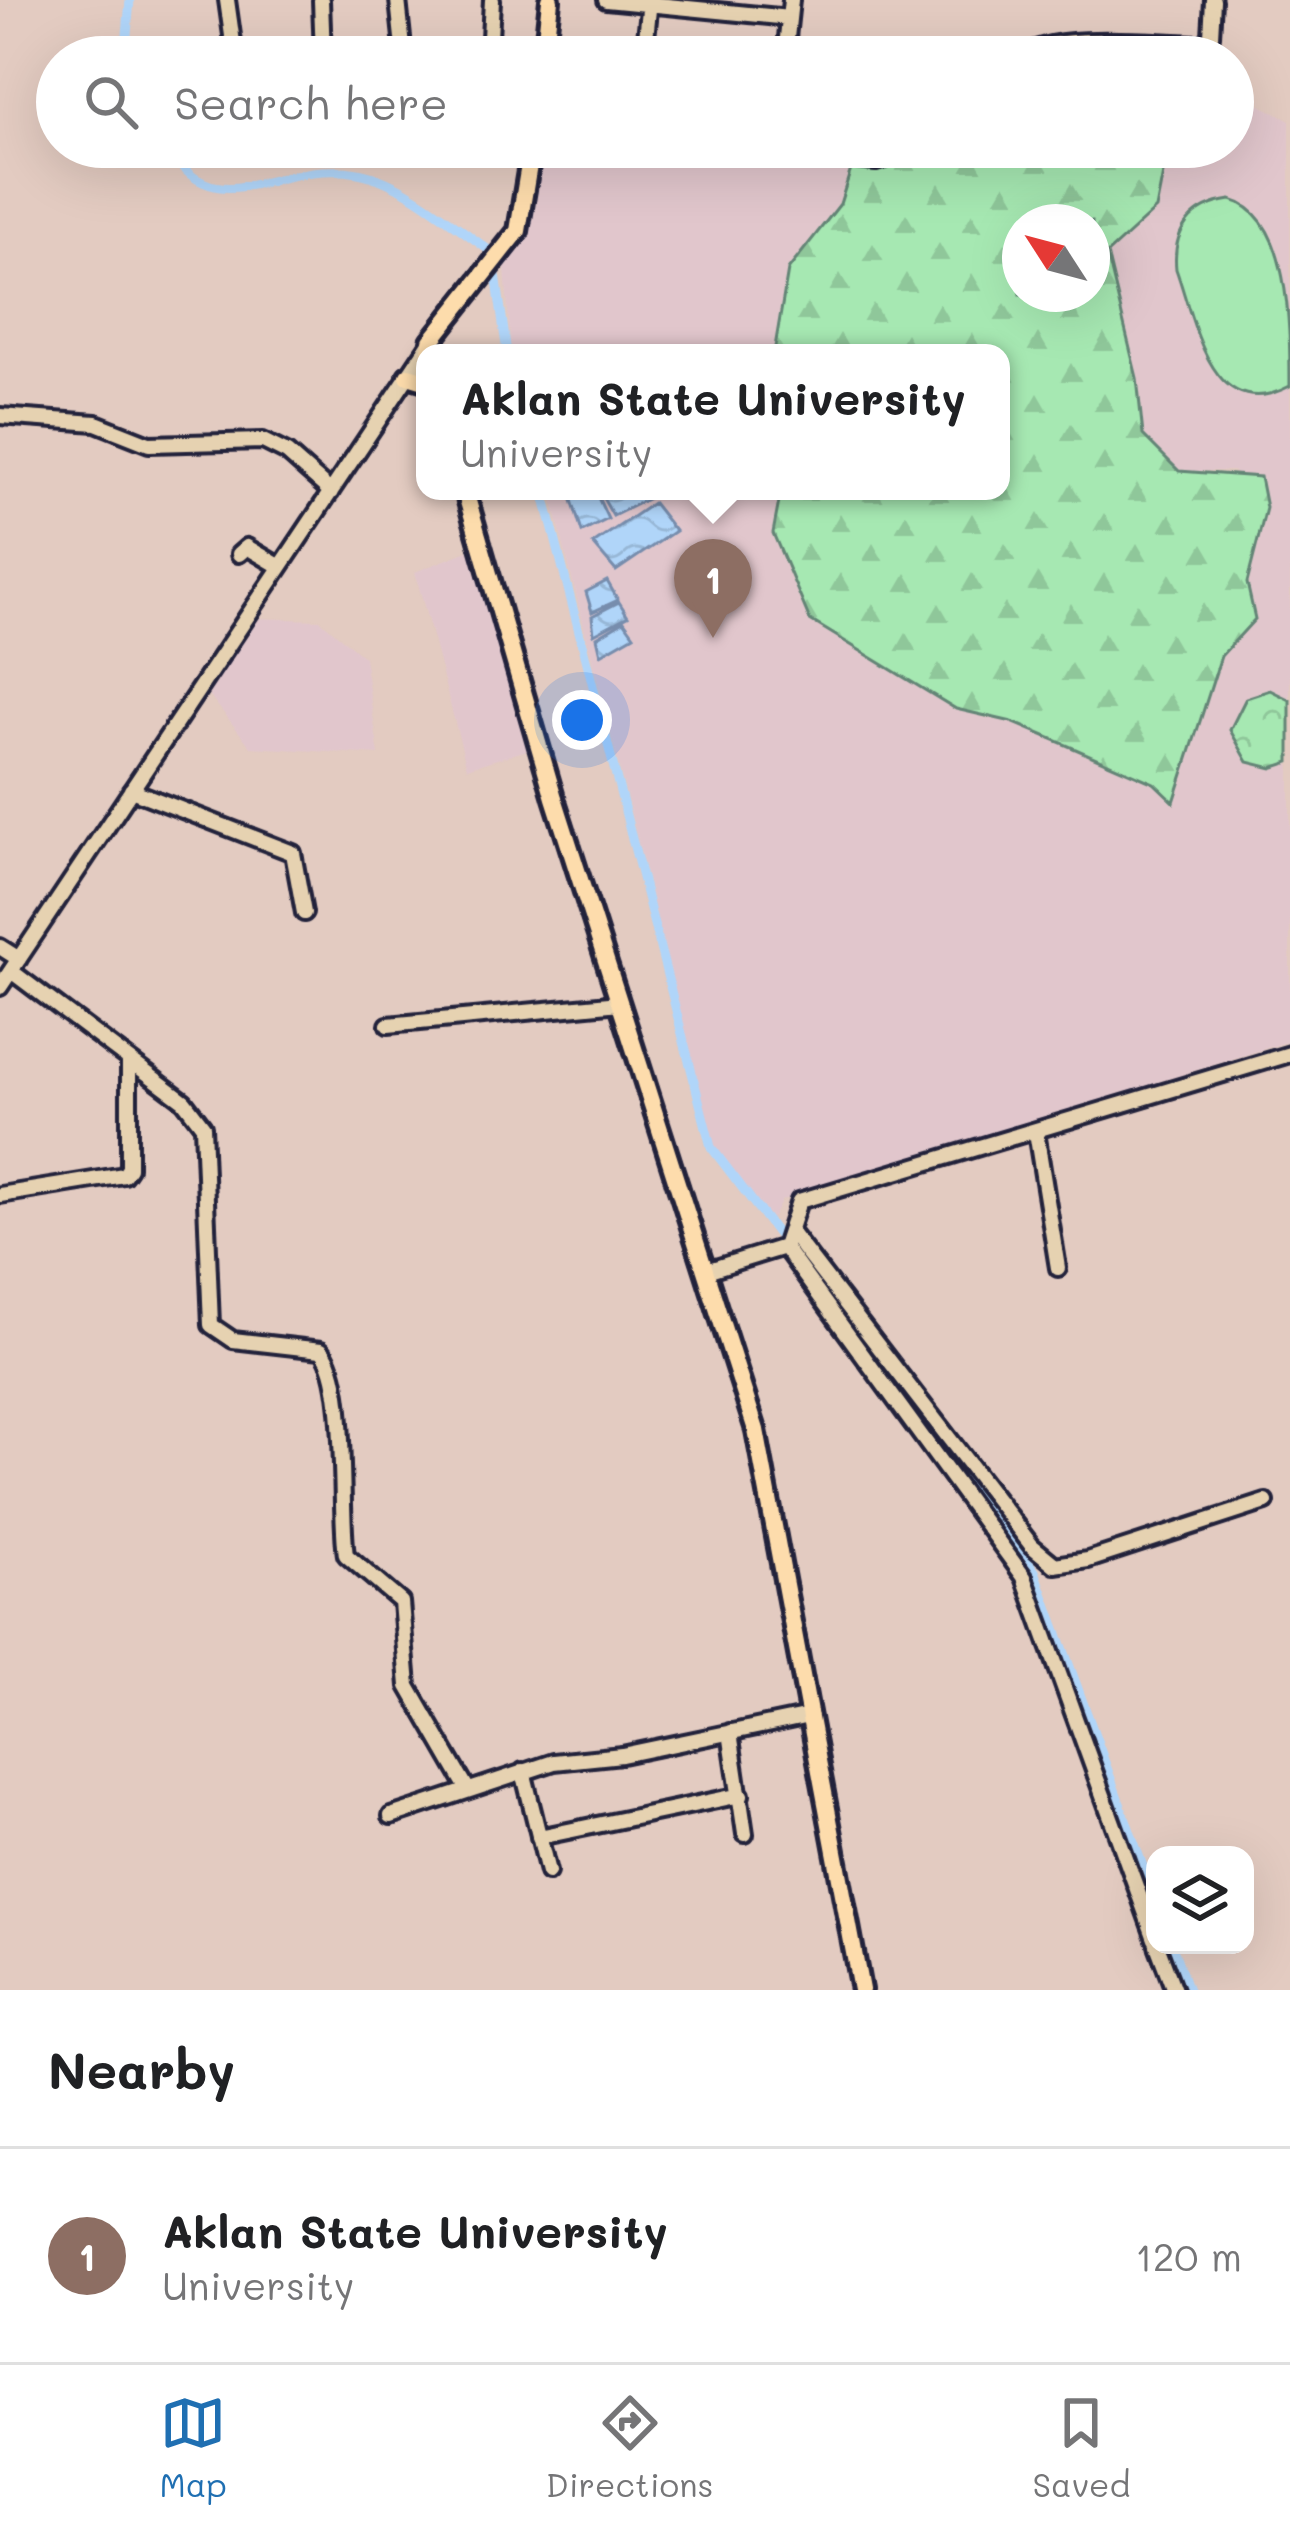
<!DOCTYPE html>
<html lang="en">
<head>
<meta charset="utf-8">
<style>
  :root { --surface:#fff; --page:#f2f2f2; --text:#202124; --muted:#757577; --line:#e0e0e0; --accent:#1f6fb2 }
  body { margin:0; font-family:Mali,sans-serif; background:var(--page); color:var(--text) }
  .controls { position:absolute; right:36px; bottom:36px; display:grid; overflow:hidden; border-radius:24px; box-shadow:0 12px 48px #0002 }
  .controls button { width:108px; height:108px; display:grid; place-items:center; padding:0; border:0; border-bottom:3px solid var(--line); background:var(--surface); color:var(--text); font:60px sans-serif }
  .compass { position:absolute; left:1002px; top:204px; width:108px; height:108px; border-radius:50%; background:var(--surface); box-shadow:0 12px 48px #0002; rotate:306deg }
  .you { position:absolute; left:582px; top:720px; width:42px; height:42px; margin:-30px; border:9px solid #fff; border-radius:50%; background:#1a73e8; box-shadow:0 0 0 18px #1a73e833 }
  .badge { display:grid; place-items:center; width:78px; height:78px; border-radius:50%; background:var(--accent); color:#fff; font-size:39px; font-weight:700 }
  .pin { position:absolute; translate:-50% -99px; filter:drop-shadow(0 3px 6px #0008) }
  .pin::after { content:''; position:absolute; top:63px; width:42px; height:36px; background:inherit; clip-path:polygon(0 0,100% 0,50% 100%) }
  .popup { position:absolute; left:416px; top:344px; width:594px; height:156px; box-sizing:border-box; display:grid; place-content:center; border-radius:24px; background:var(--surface); filter:drop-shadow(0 3px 9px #0005); font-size:39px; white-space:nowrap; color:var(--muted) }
  .popup b { font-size:45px; color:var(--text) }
  .popup::after { content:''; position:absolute; left:50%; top:100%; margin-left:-24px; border:24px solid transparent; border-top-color:var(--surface) }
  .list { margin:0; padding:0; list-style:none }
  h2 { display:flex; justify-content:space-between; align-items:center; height:156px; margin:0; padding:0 48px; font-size:51px }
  h2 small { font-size:39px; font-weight:400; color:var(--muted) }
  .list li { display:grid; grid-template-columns:78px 1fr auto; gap:36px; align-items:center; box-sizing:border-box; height:216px; padding:0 48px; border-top:3px solid var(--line) }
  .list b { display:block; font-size:45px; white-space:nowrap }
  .list p { margin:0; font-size:39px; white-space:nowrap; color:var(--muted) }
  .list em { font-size:39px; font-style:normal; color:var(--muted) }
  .icon { flex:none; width:66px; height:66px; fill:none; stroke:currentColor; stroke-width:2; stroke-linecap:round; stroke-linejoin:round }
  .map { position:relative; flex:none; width:1290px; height:1990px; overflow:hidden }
  .search { position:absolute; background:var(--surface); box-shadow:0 12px 48px #0002; left:36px; right:36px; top:36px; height:132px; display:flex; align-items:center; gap:30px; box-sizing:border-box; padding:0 42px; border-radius:66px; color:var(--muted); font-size:45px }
  .sheet { height:372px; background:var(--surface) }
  nav { display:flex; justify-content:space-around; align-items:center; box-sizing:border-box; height:168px; border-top:3px solid var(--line); background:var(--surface); font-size:33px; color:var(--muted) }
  nav a { display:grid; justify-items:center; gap:6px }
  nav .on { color:var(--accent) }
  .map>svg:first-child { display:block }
  .built { fill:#e1c6cc }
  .grass { fill:#a6e8b2; stroke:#648576; stroke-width:3 }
  .forest { fill:url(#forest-firs); stroke:#648576; stroke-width:3; fill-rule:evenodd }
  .park { fill:url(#park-crowns); stroke:#648576; stroke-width:3 }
  .water { fill:url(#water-waves); stroke:#778dad; stroke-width:3 }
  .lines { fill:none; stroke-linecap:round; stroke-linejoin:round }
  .canal { stroke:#b0d5f9; stroke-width:9 }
  .minor-casing { stroke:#22223b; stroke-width:22 }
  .major-casing { stroke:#22223b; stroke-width:26 }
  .minor { stroke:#e6d2b1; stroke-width:14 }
  .major { stroke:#fddcac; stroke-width:16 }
</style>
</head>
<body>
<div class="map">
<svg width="1290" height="1990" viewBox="0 0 1290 1990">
  <defs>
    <pattern id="forest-firs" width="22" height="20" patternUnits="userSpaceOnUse" patternTransform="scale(3)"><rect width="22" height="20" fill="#a6e8b2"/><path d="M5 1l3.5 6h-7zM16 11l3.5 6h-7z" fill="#8fc79a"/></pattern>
    <pattern id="park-crowns" width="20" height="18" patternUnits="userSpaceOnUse" patternTransform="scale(3)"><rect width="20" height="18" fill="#a6e8b2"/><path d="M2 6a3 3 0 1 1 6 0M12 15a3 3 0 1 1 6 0" fill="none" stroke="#8fc79a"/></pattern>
    <pattern id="water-waves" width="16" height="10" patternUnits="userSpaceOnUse" patternTransform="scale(3)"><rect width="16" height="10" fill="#b0d5f9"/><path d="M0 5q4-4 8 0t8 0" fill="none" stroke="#97b7d6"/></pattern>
  </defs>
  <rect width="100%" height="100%" fill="#e3cbc1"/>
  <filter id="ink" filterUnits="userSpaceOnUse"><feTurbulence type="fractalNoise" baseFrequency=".00833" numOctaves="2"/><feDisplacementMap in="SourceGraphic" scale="24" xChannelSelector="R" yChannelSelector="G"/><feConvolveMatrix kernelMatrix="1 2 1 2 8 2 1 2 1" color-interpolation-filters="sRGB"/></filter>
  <g filter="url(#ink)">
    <path class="built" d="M1233,91l57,29v921l-508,159 -10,19 -58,-74 -164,-654h231l-8,42 212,185 27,4 142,61 20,18 47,-145 34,-37 -9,-36 20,-75 -33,-37h-54l-36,-36 -6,-57 -30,-125 49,-44 11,-57 9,-5h57z
      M540,147h93l159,18 60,1 -12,38 -52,66 -14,83h-263l-6,-85 25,-37z
      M473,549l61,199 -67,20 -52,-196z
      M251,618l69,2 44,37 15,98 -128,-8 -46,-57z"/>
    <path class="grass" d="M1231,200c59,16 59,126 59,186 -79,42 -95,-64 -114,-117 -4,-39 16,-64 55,-69z"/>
    <path class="forest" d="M1159,40l44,17h-158z
      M932,147h244l-9,6 -11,56 -49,45 30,124 6,57 36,36 81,6 6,31 -19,75 8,36 -34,37 -47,146 -20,-19 -90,-39 -52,-22 -56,-13 -146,-89 -37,-87 8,-42h220v-138h-227l14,-83 52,-66 12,-38 33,2zM1020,222h72v72h-72z"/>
    <path class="park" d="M1270,690l20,10v62l-18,6 -24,-6 -18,-32 16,-32z"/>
    <path class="water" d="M595,491l13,28 -26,13 -12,-38z
      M599,491h45l5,7 -36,18z
      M653,503l22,28 -59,40 -23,-27z
      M607,581l11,19 -26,12 -6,-20z
      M619,602l9,14 -34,18 -2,-18z
      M624,621l10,14 -33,19 -4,-17z"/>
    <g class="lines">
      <path class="canal" d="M125,57l5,-57
        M167,147c50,83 111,10 191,26 48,9 96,53 135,80l14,100
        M543,491l168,656 74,97
        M886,1376l149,195 120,328
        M1172,1945l16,45"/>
      <g class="minor-casing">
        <path id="minor" d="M227,0l8,57
          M321,0l2,57
          M398,0l6,57
          M606,0l183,18
          M489,57l3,-57
          M644,57l6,-57
          M785,57l6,-57
          M1021,57c29,-26 142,-13 183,-13l7,-8 2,-36
          M724,147l152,15 46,-15
          M0,416l96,7 53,21 114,-3 24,12 44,39
          M239,554l8,-7 32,19
          M131,790l162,63 11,60
          M0,947l19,12
          M11,971l173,130 19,25 8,199 22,15 88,10c28,26 18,162 25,205l55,47 7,84 60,104
          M0,987l430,-644
          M388,1025l232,-22
          M1036,1132l22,136
          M0,1195l124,-20 5,-7v-106
          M792,1234l240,312 23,19 33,-5 178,-58
          M784,1247l240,330 131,362
          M709,1270l75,-23 15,-46 491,-147
          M730,1732l15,102
          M523,1771l25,101
          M391,1816l163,-54 68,-7 187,-39
          M539,1837l202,-42
          M1157,1945l17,45"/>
      </g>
      <g class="major-casing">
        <path id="major" d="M544,57l6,-57
          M430,353l1,-12 87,-110 14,-84
          M408,376l17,5
          M465,491l89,307 202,632 105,560"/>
      </g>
      <use href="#minor" class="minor"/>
      <use href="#major" class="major"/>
    </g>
  </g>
</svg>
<div class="controls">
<button><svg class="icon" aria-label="layers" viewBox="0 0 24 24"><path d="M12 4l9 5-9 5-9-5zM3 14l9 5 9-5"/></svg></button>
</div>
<svg class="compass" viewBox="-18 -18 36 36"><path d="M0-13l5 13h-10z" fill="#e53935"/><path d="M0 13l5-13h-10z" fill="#757577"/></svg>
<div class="you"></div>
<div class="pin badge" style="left:713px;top:638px;background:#8d6e63">1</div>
<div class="popup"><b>Aklan State University</b>University</div>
<div class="search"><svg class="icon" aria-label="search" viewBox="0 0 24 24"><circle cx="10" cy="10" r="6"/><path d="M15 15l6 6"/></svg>Search here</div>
</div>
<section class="sheet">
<h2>Nearby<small></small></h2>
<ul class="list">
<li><span class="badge" style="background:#8d6e63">1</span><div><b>Aklan State University</b><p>University</p></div><em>120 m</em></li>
</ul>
</section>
<nav>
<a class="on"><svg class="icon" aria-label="map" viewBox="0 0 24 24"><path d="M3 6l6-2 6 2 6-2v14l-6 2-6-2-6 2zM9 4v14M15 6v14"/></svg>Map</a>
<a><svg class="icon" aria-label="directions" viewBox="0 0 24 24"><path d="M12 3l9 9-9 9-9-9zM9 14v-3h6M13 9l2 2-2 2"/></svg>Directions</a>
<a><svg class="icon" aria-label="saved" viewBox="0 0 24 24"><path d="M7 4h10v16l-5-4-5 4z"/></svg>Saved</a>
</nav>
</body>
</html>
